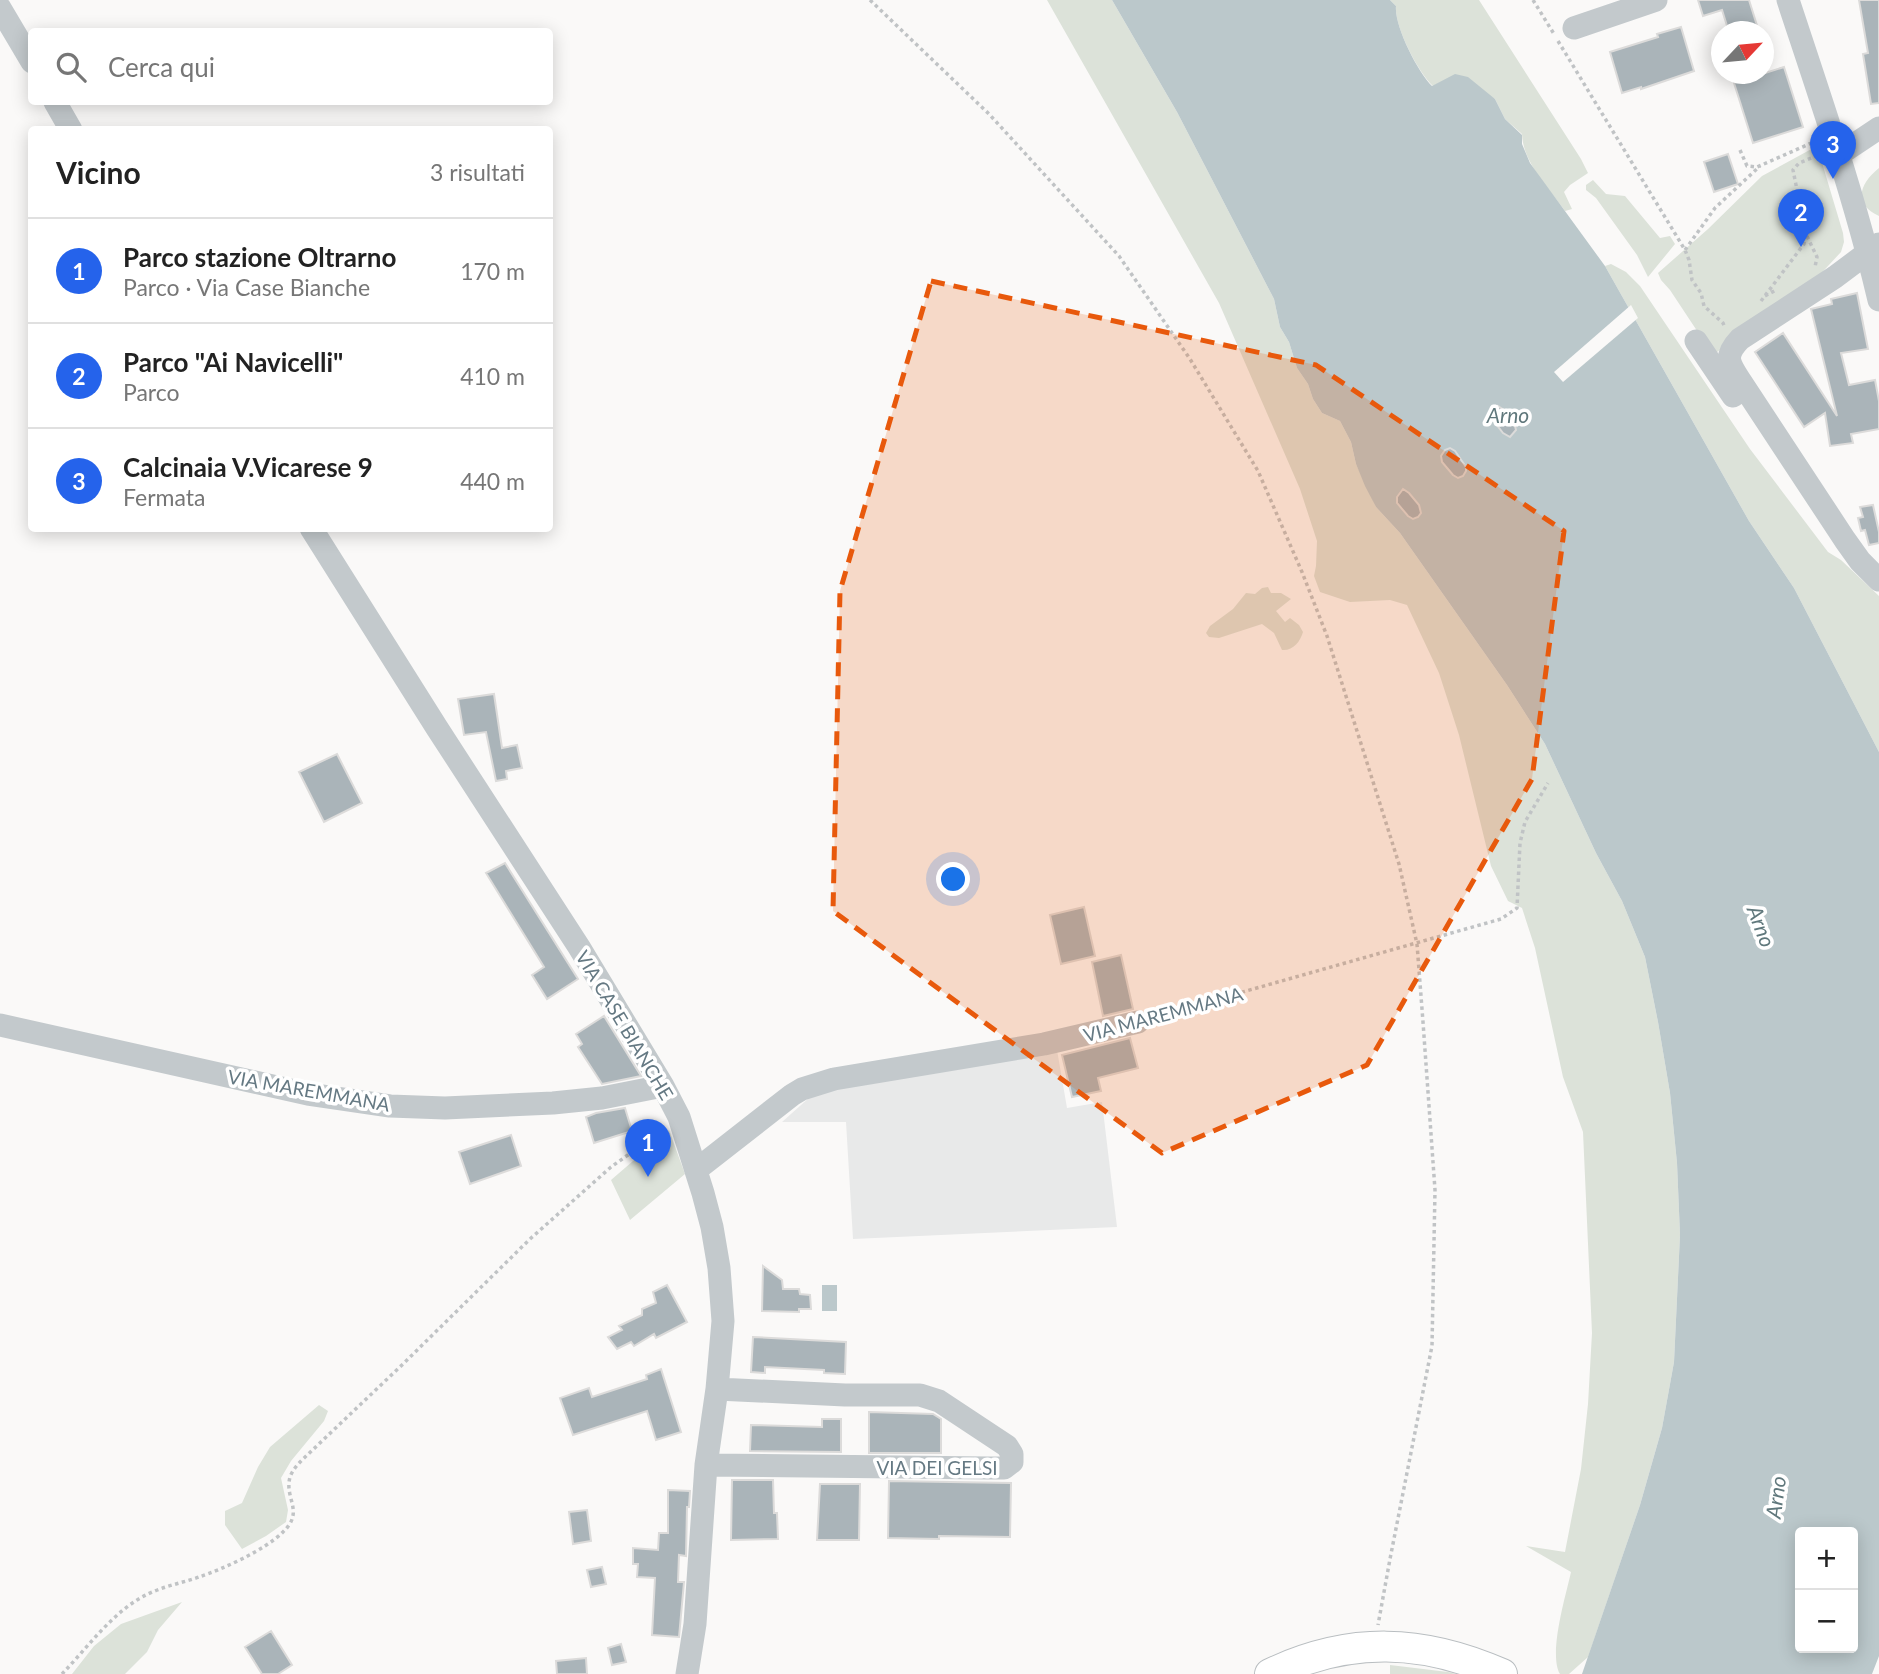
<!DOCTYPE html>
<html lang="it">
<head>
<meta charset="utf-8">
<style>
  :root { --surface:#fff; --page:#f2f2f2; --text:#222; --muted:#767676; --line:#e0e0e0; --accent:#2563eb }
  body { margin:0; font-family:Lato,sans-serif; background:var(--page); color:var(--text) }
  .controls { position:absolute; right:21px; bottom:21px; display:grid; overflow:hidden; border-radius:7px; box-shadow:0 4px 18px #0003 }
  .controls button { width:63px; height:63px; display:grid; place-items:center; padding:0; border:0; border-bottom:2px solid var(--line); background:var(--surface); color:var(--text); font:35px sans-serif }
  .compass { position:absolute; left:1711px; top:21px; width:63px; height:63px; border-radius:50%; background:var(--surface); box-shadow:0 4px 18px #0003; rotate:64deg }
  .you { position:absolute; left:954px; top:880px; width:24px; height:24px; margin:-18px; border:5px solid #fff; border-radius:50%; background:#1a73e8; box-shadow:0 0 0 10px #1a73e833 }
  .badge { display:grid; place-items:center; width:46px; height:46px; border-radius:50%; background:var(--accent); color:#fff; font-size:23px; font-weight:700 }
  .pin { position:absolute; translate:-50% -58px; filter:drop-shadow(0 2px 4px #0008) }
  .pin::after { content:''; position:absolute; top:37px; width:24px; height:21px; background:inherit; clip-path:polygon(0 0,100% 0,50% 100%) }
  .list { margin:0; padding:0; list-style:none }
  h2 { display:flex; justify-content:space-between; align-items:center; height:91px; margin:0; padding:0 28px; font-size:30px }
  h2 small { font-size:23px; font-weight:400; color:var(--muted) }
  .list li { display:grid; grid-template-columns:46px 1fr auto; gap:21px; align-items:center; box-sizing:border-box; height:105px; padding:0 28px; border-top:2px solid var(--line) }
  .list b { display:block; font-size:26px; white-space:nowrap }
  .list p { margin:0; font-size:23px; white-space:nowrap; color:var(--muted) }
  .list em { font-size:23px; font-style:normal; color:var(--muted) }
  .icon { flex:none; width:38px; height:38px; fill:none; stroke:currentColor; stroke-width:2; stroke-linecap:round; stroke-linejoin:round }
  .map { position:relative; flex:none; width:1879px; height:1674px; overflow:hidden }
  .search { position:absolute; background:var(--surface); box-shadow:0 4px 18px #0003; left:28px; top:28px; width:525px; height:77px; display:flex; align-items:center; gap:18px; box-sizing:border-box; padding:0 24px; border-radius:7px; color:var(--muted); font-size:26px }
  .panel { position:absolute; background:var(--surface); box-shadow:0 4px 18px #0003; left:28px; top:126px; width:525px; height:406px; border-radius:7px }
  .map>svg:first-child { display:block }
  .built { fill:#e8e9e9 }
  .green { fill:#dce2d9 }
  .water { fill:#bbc8cb; fill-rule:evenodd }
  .pier { fill:#faf9f8 }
  .building { fill:#aab4b9; stroke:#dcdbda; stroke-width:2 }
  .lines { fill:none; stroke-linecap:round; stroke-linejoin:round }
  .major-casing { stroke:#b9bec1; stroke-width:32 }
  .path { stroke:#c0c3c5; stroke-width:3.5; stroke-dasharray:3.5 3.5; stroke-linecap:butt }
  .minor { stroke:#c3c9cc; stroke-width:23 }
  .major { stroke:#fff; stroke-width:30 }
  .marked { fill:#e8590c; fill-opacity:0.2; stroke:#e8590c; stroke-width:5; stroke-dasharray:14 9; stroke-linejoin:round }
  .labels { text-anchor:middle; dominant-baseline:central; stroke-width:7; stroke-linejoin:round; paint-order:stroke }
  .street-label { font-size:19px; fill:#657983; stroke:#fff }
  .water-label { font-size:21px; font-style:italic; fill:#60787c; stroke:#fff }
</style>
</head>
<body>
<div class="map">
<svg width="1879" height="1674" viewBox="0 0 1879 1674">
  <rect width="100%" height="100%" fill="#faf9f8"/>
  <path class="built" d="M1057,1050l10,58 35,-6 15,125 -264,12 -7,-117h-64l28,-25 16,-8z"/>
  <path class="green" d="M1047,0h65l65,112 97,187 6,28 9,15 8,26 11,16 5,15 9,14 18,8 11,21 5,22 20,43 24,26 107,152 38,59 51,109 26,48 23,56 13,65 12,71 7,70 3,72 -6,127 -12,66 -22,77 -52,152 -19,17h-9c-12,-20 6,-79 11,-102l-45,-26 39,6 16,-83 7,-65 4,-71 -9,-201 -20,-55 -28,-129 -13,-40 -14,-7 -17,-35 -32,-131 -20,-62 -32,-68 -17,-5 -40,2 -30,-10 -6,-16 2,-10 1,-25 -17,-52 -81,-186z
    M1390,0h89l102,159 7,14 -18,12 -6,7 8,17 -7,2c-16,-23 -42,-48 -43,-77l-17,-15 -10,-20 -40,-24 -22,11c-15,-14 -39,-60 -37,-80z
    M1817,146l26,87 1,9 -3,10 -26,28 -102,75 -43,-65 -9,-10 -3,-7 50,-44 54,-53z
    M1879,168v48c-27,-12 -19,-33 0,-48z
    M1593,180l13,14 19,2 35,42 10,-2 5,8 -27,33 -11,-22 -41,-57 -10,-8v-5z
    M1611,264l15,8 14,14 110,163 78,103 13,8 38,36v156l-85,-164 -45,-67 -144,-255z
    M1268,587l3,6h10l10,6 -15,12 9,11 5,-4 9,7 4,7c-3,10 -10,19 -21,18l-8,-17 -12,-9 -43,14 -10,-1 -3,-4 4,-7 23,-17 13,-16 9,1 7,-6z
    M669,1130l16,44 -55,46 -19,-40z
    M319,1405l9,6 -4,10 -33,40 -10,17 7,32 -2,12 -20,14 -24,13 -17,-24v-14l17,-8 16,-36 12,-20z
    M182,1602l-24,28 -11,22 -22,22h-53l22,-28 27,-22z
    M1390,1665l58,7 8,2h-66z"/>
  <path class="water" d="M1112,0h278l6,6c-2,20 22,66 36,80l23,-12 13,3 27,22 10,20 17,16v9l8,19 75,103 144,255 45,67 85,164v904l-7,18h-290l58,-169 22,-77 12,-66 6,-127 -3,-72 -7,-70 -12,-71 -13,-65 -23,-56 -26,-48 -51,-109 -38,-59 -107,-152 -24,-26 -11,-21 -9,-22 -5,-22 -11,-21 -18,-8 -9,-14 -5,-15 -11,-16 -8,-26 -9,-15 -6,-28 -97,-187zM1800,1532h53v116h-53z
    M822,1285h15v26h-15z"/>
  <path class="pier" d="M1631,305l7,13 -75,64 -9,-10z"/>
  <path class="building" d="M1698,0h51l10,32h-30l-7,-22 -19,6z
    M1859,0h20v103l-8,1 -8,-50 5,-1z
    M1681,27l13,44 -53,18v-2l-19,6 -12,-41 48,-15 -1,-3z
    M1784,67l19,60 -50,16 -19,-60z
    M1728,154l10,30 -24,8 -10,-30z
    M1857,293l11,56 -27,4 8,32 26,-5 4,21v28l-28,5 2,9 -23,3 -5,-33 -21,14 -49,-75 28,-19 54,83 -26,-107 21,-5 -1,-5z
    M1498,406l6,4 11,16 1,4 -6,7 -7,-4 -10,-13 -1,-5z
    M1450,448l5,3 11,16v4l-3,5 -5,2 -5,-3 -11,-13 -1,-6 4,-6z
    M1403,489l6,4 10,12 2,8 -3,4 -5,2 -5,-3 -11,-13v-6z
    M1873,505l6,27v11l-10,2 -4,-15 -4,1 -3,-13 5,-1 -3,-10z
    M494,694l8,54 15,-3 5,23 -16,3 1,8 -11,2 -10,-49 -22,3 -6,-36z
    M337,754l25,49 -38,19 -25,-50z
    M505,863l73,116 -31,20 -15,-24 12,-8 -58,-94z
    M1084,907l11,49 -34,8 -11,-49z
    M1121,955l12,54 -30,7 -11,-54z
    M604,1016l37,60 -39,8 -24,-37 4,-3 -6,-10z
    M1130,1038l8,30 -40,10 3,13 -29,6 -10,-42z
    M625,1108l7,23 -38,12 -8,-26 10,-4z
    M511,1135l10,31 -51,18 -11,-32z
    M763,1266l19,14 1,9h16l1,5 10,1 1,14h-12v3l-37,-1z
    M667,1285l20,37 -31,16 -2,-4 -20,12 -3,-4 -14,7 -9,-12 14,-7 -3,-4 23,-11v-6l14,-6 -3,-11z
    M753,1337l93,5 -1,32 -21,-1v-3l-59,-3v6l-14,-1z
    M661,1369l20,63 -25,8 -9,-29 -74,24 -13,-37 29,-10 3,9 55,-18 -1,-4z
    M869,1412l64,2 8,5v34h-72z
    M822,1419h19v33l-91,-1 1,-26 71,2z
    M732,1480h41l1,33h3l1,26 -47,1z
    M889,1481l122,2 -1,54 -71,-1v3l-51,-1z
    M820,1484h40l-1,56h-42z
    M668,1490l22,1 -1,16h-2l-1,49 -7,-1 -1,27h6l-5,55 -27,-2 3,-57 -18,-1 1,-13h-5v-16l25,2 1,-17h9z
    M587,1510l4,31 -18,3 -4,-32z
    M602,1567l4,17 -15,3 -4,-17z
    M271,1631l21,34 -14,9h-16l-17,-27z
    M621,1644l5,18 -14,3 -4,-17z
    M586,1658l1,16h-30l-1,-13z"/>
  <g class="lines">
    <g class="major-casing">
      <path id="major" d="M1270,1674c80,-38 153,-35 232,0"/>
    </g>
    <path class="path" d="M870,0l119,114 130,142 71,103 68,112 44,101 25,64 72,228 18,80 6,78 12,168 -3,156 -42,213 -12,66
      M1533,0l21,34
      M1558,41l127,209 4,10 3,20 9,13 3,13 19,17 2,5
      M1740,150l7,16 10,1 59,-26
      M1806,234l-13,-64 6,-7 20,-8
      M1685,250l30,-42 45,-42
      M1765,296l11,-6
      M1761,301l43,-57 2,-10 11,23 -2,10
      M1154,1017l347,-98 16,-11 3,-65 5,-21 23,-39
      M62,1674c26,-27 52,-64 86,-80 16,-8 34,-11 51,-17 24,-8 66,-27 84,-45 22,-21 1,-33 7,-55 2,-6 7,-12 12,-17l101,-96 127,-125 81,-72 52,-37"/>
    <path class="minor" d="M1788,0c33,100 67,198 91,300
      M0,8l32,54
      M1574,28l82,-28
      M55,102l16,28
      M1840,154l39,-26
      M1879,244l-44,33 -95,62c-17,18 -11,24 1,43l104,158 15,21 19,19
      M1696,341l37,55
      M311,528l126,200 142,219 84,139 16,31 24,76 9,34 7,41 4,53 -6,68 -11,76 -11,159 -8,50
      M0,1025l308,69 82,12 55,2 108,-5 49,-5 61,-12
      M696,1170l96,-75 10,-6 32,-10 210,-35 94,-22
      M706,1465l283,3h15l8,-6v-8l-5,-8 -68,-45 -19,-6h-75l-128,-6"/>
    <use href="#major" class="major"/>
  </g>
  <path class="marked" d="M931,281l385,84 248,166 -32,248 -165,286 -205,88 -329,-242 7,-320z"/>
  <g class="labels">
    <g class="street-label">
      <text transform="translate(1163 1014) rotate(-15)">VIA MAREMMANA</text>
      <text transform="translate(625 1025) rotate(59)">VIA CASE BIANCHE</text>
      <text transform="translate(309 1090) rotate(10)">VIA MAREMMANA</text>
      <text x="937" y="1467">VIA DEI GELSI</text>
    </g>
    <g class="water-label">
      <text x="1508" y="414">Arno</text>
      <text transform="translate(1762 926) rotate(69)">Arno</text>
      <text transform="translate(1775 1497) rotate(-82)">Arno</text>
    </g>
  </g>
</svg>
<div class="controls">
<button>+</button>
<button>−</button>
</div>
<svg class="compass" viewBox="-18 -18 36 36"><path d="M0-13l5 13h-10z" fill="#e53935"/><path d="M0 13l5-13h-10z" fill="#767676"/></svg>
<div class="you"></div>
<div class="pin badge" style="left:648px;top:1177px">1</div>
<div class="pin badge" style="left:1801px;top:247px">2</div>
<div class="pin badge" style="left:1833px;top:179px">3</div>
<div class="search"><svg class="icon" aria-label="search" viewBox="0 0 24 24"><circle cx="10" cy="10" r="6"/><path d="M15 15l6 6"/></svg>Cerca qui</div>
<section class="panel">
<h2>Vicino<small>3 risultati</small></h2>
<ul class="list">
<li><span class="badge">1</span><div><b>Parco stazione Oltrarno</b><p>Parco · Via Case Bianche</p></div><em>170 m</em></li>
<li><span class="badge">2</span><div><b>Parco &quot;Ai Navicelli&quot;</b><p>Parco</p></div><em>410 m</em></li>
<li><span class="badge">3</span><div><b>Calcinaia V.Vicarese 9</b><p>Fermata</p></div><em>440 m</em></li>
</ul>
</section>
</div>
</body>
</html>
